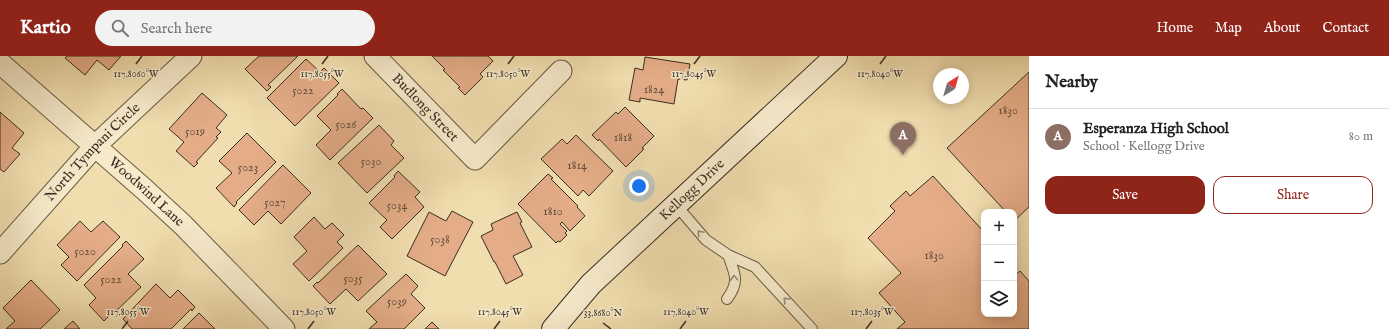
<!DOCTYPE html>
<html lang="en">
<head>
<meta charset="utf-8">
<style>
  :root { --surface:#fff; --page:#f2f2f2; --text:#202124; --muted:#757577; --line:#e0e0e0; --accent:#8f2418 }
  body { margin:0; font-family:"IM FELL English",serif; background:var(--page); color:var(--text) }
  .controls { position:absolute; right:12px; bottom:12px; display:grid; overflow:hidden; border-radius:8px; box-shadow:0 2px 10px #0003 }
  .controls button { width:36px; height:36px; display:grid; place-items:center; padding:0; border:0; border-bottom:1px solid var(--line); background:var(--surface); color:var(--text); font:20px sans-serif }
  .compass { position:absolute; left:933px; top:12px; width:36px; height:36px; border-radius:50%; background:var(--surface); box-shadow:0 2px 10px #0003; rotate:37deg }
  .you { position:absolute; left:639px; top:130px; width:14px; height:14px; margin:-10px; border:3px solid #fff; border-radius:50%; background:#1a73e8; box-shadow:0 0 0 6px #1a73e833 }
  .badge { display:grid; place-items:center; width:26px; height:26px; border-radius:50%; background:var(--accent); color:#fff; font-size:13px; font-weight:700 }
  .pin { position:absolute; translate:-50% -33px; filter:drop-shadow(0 1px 2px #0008) }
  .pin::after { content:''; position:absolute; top:21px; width:14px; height:12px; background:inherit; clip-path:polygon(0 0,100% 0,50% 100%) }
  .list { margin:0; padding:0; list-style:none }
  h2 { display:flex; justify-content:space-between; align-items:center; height:52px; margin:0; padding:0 16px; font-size:17px }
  h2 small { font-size:13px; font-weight:400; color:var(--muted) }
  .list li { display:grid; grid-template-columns:26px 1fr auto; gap:12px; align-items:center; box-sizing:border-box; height:56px; padding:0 16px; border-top:1px solid var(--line) }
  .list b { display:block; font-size:15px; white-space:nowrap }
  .list p { margin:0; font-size:13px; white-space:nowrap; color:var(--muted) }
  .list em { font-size:13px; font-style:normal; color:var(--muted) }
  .actions { display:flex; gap:8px; padding:12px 16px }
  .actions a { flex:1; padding:9px 0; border:1px solid var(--accent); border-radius:12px; text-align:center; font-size:14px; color:var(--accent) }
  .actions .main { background:var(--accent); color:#fff }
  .icon { flex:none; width:22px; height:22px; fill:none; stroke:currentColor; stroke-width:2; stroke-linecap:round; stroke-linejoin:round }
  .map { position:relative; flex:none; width:1029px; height:273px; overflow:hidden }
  header { display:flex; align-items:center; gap:24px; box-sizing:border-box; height:56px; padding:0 20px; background:var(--accent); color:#fff }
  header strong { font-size:19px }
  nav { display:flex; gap:22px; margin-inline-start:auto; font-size:14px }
  .search { width:280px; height:36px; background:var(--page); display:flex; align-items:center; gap:10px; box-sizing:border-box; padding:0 14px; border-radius:22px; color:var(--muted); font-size:15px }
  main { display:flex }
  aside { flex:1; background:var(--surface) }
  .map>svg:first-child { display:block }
  .building { fill:#e4ad88; stroke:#3a2e23 }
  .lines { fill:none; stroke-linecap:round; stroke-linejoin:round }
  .service-casing { stroke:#685a46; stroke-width:12 }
  .minor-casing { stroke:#685a46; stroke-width:23 }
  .secondary-casing { stroke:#3a2e23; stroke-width:24 }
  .service { stroke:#f6eacb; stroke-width:10 }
  .minor { stroke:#f6eacb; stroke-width:21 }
  .secondary { stroke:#f6eacb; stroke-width:22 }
  .oneway { stroke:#988c77 }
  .ticks { fill:none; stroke:#3a2e23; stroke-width:1.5 }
  .labels { text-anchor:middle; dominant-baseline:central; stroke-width:3; stroke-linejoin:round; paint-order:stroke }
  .number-label { font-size:12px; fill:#644e3c }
  .street-label { font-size:14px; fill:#3a2e23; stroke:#f6eacb }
  .ticks-label { font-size:10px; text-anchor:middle; fill:#3a2e23; stroke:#f6eacb; stroke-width:3; stroke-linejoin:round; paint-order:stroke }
</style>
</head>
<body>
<header>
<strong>Kartio</strong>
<div class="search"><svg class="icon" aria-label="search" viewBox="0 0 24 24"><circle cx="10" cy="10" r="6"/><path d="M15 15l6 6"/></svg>Search here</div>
<nav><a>Home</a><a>Map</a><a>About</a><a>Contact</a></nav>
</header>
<main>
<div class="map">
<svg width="1029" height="273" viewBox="0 0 1029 273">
  <rect width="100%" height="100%" fill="#f1deaf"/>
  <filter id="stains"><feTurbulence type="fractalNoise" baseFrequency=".005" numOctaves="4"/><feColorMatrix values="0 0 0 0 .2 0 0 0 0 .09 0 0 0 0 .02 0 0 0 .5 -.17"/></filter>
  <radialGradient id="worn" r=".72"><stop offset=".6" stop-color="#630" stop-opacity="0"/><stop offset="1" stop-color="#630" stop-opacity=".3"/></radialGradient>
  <path class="building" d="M67,0h54l-12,14 -12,-10 -12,15 -20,-17z
    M259,0h39l-30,29 3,2 -4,4 -22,-22z
    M432,0h56l5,5 -13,13 3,3 -18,18 -7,-7 2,-1 -17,-17 2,-1z
    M645,1l45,7 -3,16 -9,-1 -4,25 -34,-6v4l-11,-2 6,-32 8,2z
    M306,3l14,13 4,-4 15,15 -44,43 -28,-28z
    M1029,16v135l-15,14v-9h-8l-59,-64z
    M342,33l19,20 2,-1 10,10 -43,42 -14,-15 15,-15 -14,-14 21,-21 -1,-1z
    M202,37l25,22 -11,13 5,4 -5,5 2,1 -22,24 2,1 -4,4 -18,-16 8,-9 -15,-13z
    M625,51l29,29 -12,12 2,1 -18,18 -27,-28 -1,2 -6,-6 24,-23 2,2z
    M0,56l24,21 -12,15 8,6 -16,18 -4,-3z
    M379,69l15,16 -3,4 13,13 -37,35 -29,-30z
    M247,77l29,29 -40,40 1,1 -3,4 -18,-19 16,-15 -13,-12z
    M576,79l37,36 -24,25 -6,-6 -5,6 -37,-37 21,-20 5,5z
    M283,109l28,28 -30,31 -13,-13 -14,14 -15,-15z
    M398,115l22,21 -5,5 9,10 -32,32 -12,-12 7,-7 -18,-17 26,-26 -1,-1z
    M548,118l5,4 -2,1 27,27 -1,1 8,9 -15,15 -8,-9 -2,2 7,7 -2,2 2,2 -7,7 -2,-1 -2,2 -38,-39z
    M933,120l51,56v82h30v-38l6,-5 9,10v48h-132l8,-7 -26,-29 22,-20 -33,-35 27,-27 -5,-5 16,-15 4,5z
    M452,155l21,11 -28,54 -38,-20 22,-44 17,9z
    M517,156l5,10 -2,1 12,24 -19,9 10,19 -17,9 -11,-22h-1l-13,-26 12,-6 -2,-6z
    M314,161l11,12 7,-6 12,12 -7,7 6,6 -34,33 -16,-17 14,-13 -13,-14z
    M80,165l11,11 12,-11 17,16 -43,44 -16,-16 8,-8 -12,-12z
    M126,185l18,18 -16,15 13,13 -29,28 -1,-1 -7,7 -15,-16 7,-7 -12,-13 39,-39 -1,-1z
    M358,189l29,29 -29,27 -12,-12 -16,15 -17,-18 4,-4 1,1z
    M406,218l12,12 -7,8 14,14 -21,21h-35l8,-7 -11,-11z
    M31,224l29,30 -20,19h-34l9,-8 -12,-13z
    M156,228l14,14 8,-8 17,17 -3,4 -1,-2 -20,20h-39l-9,-10z
    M199,257l16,16h-32z
    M73,265l7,8h-16z
    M432,266l7,7h-14z"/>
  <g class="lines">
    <g class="service-casing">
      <path id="service" d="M676,149l30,35 22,15 27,12 57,62
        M727,243c13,-17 8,-25 1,-44"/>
    </g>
    <g class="minor-casing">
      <g id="minor">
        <path id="s1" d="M375,0l100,103 86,-88"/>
        <path id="s2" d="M0,7l144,126 39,36 101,104"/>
        <path id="s3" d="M0,197l95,-107 96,-90"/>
      </g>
    </g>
    <g class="secondary-casing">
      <g id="secondary">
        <path id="s4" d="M553,273l38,-45 245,-228"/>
      </g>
    </g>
    <use href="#service" class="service"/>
    <use href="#minor" class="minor"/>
    <use href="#secondary" class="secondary"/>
  </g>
  <defs><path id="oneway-chevron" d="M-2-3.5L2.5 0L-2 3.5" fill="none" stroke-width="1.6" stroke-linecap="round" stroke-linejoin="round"/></defs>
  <g class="oneway">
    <use href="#oneway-chevron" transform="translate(700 177) rotate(-130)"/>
    <use href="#oneway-chevron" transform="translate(734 222) rotate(-93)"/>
    <use href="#oneway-chevron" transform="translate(786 244) rotate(-133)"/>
  </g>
  <path class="ticks" d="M136,8l6,-8M322,8l6,-8M508,8l6,-8M694,8l6,-8M880,8l6,-8M603,267l8,6M122,273l6,-8M308,273l6,-8M494,273l6,-8M680,273l6,-8M866,273l6,-8"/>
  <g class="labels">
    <g class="number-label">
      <text x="654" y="33">1824</text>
      <text x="303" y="34">5022</text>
      <text x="1008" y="54">1830</text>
      <text x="346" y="68">5026</text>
      <text x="195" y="75">5019</text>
      <text x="623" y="81">1818</text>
      <text x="371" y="105">5030</text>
      <text x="577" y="109">1814</text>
      <text x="248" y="111">5023</text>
      <text x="275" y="146">5027</text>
      <text x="397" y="149">5034</text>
      <text x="553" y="155">1810</text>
      <text x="440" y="183">5038</text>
      <text x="85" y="195">5020</text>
      <text x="934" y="199">1830</text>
      <text x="353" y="222">5035</text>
      <text x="111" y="223">5022</text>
      <text x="397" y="245">5039</text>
    </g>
    <g class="street-label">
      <text stroke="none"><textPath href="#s1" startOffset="72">Budlong Street</textPath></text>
      <text stroke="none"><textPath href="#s3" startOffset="137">North Tympani Circle</textPath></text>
      <text stroke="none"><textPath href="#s4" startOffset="197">Kellogg Drive</textPath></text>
      <text stroke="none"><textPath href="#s2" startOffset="195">Woodwind Lane</textPath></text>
    </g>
  </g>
  <g class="ticks-label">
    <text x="136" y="21">117.8060°W</text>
    <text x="322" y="21">117.8055°W</text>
    <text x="508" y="21">117.8050°W</text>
    <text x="694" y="21">117.8045°W</text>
    <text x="880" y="21">117.8040°W</text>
    <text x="128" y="259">117.8055°W</text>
    <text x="314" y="259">117.8050°W</text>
    <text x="500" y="259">117.8045°W</text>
    <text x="686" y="259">117.8040°W</text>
    <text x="872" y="259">117.8035°W</text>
    <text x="603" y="260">33.8680°N</text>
  </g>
  <rect width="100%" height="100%" filter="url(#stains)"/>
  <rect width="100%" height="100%" fill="url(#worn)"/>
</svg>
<div class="controls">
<button>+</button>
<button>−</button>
<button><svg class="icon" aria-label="layers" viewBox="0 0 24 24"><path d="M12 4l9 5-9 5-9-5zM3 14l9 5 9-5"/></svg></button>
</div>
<svg class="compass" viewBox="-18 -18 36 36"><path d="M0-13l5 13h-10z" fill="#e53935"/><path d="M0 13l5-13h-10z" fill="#757577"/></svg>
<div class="you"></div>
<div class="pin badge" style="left:903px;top:99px;background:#8d6e63">A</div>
</div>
<aside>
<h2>Nearby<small></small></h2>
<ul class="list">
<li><span class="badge" style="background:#8d6e63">A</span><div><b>Esperanza High School</b><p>School · Kellogg Drive</p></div><em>80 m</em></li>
</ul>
<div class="actions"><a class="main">Save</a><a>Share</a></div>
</aside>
</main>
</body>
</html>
